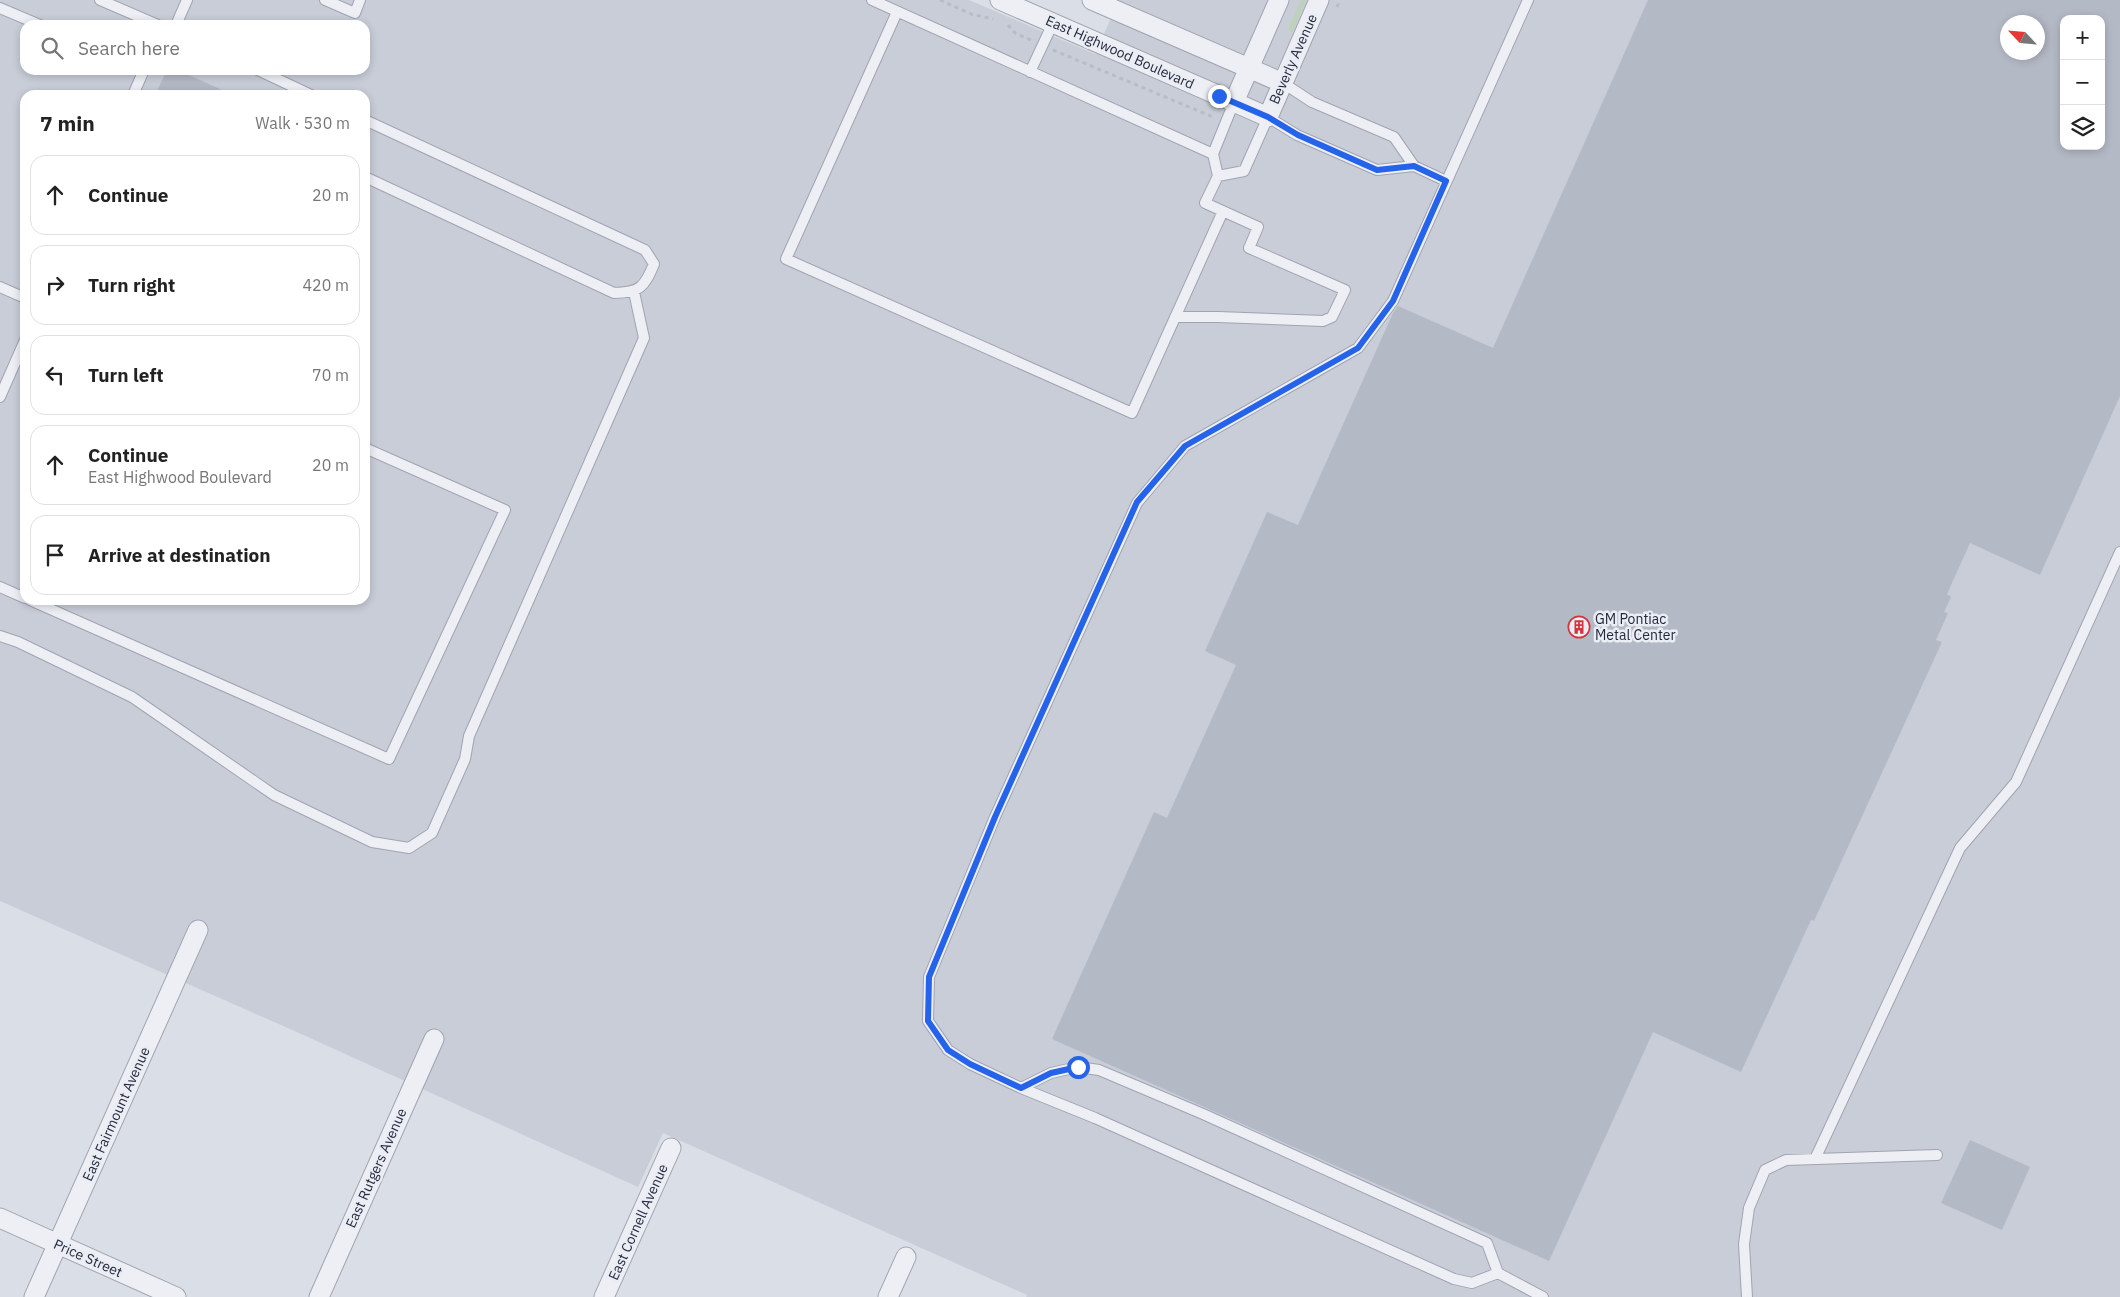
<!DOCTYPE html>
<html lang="en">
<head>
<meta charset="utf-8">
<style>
  :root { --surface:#fff; --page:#f2f2f2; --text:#222; --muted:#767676; --line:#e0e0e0 }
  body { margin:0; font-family:"IBM Plex Sans",sans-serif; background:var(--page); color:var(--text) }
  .controls { position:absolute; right:15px; top:15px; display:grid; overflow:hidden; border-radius:10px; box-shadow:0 2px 8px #0003 }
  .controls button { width:45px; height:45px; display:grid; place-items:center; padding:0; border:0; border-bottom:1px solid var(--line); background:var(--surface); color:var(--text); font:25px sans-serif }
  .compass { position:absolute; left:2000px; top:15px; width:45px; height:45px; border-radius:50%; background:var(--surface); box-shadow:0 2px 8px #0003; rotate:296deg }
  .stop { position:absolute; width:15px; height:15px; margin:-11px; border:4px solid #2563eb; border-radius:50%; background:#fff }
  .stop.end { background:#2563eb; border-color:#fff; box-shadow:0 1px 5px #0008 }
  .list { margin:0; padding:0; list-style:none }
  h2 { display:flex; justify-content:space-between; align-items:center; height:65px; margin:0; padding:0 20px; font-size:21px }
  h2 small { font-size:16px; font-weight:400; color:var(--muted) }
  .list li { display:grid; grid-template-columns:32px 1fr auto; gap:15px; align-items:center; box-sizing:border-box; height:80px; margin:0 10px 10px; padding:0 10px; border:1px solid var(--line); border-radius:15px }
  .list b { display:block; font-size:19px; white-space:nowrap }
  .list p { margin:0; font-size:16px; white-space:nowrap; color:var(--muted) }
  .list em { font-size:16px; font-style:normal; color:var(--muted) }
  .icon { flex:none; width:28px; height:28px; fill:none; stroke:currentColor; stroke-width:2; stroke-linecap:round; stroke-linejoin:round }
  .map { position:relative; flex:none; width:2120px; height:1297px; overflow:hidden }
  .search { position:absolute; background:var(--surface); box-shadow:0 2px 8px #0003; left:20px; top:20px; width:350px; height:55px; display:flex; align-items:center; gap:12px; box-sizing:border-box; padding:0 18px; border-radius:15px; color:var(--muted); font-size:19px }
  .panel { position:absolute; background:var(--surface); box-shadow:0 2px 8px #0003; left:20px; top:90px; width:350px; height:515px; border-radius:15px }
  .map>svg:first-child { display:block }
  .built { fill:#c8cdd8; fill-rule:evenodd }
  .green { fill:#bed1bb }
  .building { fill:#b4b9c6; fill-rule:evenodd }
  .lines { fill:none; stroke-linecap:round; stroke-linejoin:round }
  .service-casing { stroke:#a0a4b0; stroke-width:12 }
  .minor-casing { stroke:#a0a4b0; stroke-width:21 }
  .path { stroke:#b9bcc5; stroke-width:3; stroke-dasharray:4 4; stroke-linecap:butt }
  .service { stroke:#edeff5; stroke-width:10 }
  .minor { stroke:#edeff5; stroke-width:19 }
  .route { stroke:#2563eb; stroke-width:6 }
  .labels { text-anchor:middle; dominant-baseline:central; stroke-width:5; stroke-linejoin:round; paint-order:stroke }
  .street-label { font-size:14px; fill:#242a3d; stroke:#eaedf4 }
  .poi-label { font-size:14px; fill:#242a3d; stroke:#eaedf4; text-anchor:start }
</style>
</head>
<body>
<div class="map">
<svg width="2120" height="1297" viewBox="0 0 2120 1297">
  <rect width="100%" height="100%" fill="#dadee6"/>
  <path class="built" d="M0,0h969l126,54 24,-54h1001v1297h-1094l1,-2 -364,-162 -25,54 -339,-154 -299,-132zM2064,19h37v127h-37zM2008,22h30v30h-30zM25,25h340v45h-340zM25,95h340v505h-340z"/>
  <path class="green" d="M1301,0h5l-13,31 -2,1 -3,-3z"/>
  <path class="building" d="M1648,0h472v396l-80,179 -70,-32 -23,51 4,3 -7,15 4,1 -12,27 6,2 -128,279 -3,-1 -70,152 -88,-40 -104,229 -497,-222 102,-227 13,6 69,-153 -31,-14 62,-139 31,13 95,-212 5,-7 95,42zM2064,19h37v127h-37zM2008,22h30v30h-30z
    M167,70h11l55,25h-78z
    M1970,1140l60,27 -28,63 -61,-27z"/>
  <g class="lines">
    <g class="service-casing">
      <path id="service" d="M100,0l58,25
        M325,0l30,13 5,-13
        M872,0l341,154
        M0,8l40,17
        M897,12l-111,247 346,154 91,-202
        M176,25l11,-25
        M258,70l53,25
        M1030,72l23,-49
        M1283,83l29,19 82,35 20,29 32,15
        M133,95l11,-25
        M365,120l280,130 9,14c-10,24 -14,28 -40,29l-249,-116
        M1218,176l26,-5 24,-54 29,18 80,35 37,-4
        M0,287l25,11
        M1175,317h43l105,4 9,-4 13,-27 -96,-42 9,-21 -53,-24 13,-27 -5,-22 21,-52
        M0,397l25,-57
        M0,587l25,11
        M30,600l359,159 116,-249 -140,-62
        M0,636l18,6 114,55 142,98 98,47 37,6 23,-15 33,-74 4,-23 175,-398 -10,-46
        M1021,1088l30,-15 27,-6 21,3 104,44 284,129 11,30 -26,10 -18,-4 -359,-161 -74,-30 -51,-24 -22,-14 -20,-29 1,-44 66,-160 142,-314 48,-57 173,-98 35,-47 135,-301
        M1815,1159l145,-311 56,-66 104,-230
        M1498,1273l45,24
        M1747,1297l-3,-53 5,-36 16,-38 21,-10 151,-5"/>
    </g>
    <g class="minor-casing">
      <path id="minor" d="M1000,0l268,117 51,-117
        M1092,0l191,83
        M1234,102l45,-102
        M0,1218l176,79
        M34,1297l164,-367
        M319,1297l115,-258
        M604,1297l67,-149
        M888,1297l18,-40"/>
    </g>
    <path class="path" d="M940,0l31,14 22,5
      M1337,7l3,-7
      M1008,25l7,8 16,7
      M1053,50l160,67"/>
    <use href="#service" class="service"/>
    <use href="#minor" class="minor"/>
  </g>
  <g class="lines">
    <path class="route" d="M1078,1067l-27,6 -30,15 -51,-24 -22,-14 -20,-29 1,-44 66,-160 142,-315 48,-56 173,-98 35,-47 53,-120 -32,-15 -37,4 -79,-35 -30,-18 -49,-21"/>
  </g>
  <defs>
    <g id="building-ring" transform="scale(1.125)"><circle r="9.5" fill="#eaedf4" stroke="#d6343c" stroke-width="1.5"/><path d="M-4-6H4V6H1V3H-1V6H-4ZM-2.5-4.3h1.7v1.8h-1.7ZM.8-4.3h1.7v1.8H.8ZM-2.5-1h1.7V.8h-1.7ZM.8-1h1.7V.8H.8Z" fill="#d6343c"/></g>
  </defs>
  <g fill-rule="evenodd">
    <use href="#building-ring" x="1579" y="627"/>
  </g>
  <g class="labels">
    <g class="street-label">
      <text transform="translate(1120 52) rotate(24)">East Highwood Boulevard</text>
      <text transform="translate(1293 59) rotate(-66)">Beverly Avenue</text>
      <text transform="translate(116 1114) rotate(-66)">East Fairmount Avenue</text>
      <text transform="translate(376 1168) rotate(-66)">East Rutgers Avenue</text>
      <text transform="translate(638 1222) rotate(-66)">East Cornell Avenue</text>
      <text transform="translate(88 1258) rotate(24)">Price Street</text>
    </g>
    <g class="poi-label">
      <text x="1595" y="619">GM Pontiac<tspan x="1595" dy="16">Metal Center</tspan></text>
    </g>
  </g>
</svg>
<div class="controls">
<button>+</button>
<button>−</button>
<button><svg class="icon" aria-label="layers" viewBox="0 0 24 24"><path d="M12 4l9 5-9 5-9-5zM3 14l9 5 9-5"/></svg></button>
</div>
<svg class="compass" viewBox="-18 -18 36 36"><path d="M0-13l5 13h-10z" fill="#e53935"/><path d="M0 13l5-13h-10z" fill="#767676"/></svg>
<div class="stop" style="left:1078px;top:1067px"></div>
<div class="stop end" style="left:1219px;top:96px"></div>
<div class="search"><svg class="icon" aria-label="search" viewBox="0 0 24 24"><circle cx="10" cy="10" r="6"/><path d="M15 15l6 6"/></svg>Search here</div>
<section class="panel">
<h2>7 min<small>Walk · 530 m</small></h2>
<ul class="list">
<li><svg class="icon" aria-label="ahead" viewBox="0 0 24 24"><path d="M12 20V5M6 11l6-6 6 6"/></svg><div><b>Continue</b></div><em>20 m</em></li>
<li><svg class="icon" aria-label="right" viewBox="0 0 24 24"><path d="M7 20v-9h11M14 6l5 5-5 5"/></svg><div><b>Turn right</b></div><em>420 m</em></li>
<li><svg class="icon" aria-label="left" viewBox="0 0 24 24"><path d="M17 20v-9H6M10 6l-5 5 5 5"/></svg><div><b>Turn left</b></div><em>70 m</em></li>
<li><svg class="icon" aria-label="ahead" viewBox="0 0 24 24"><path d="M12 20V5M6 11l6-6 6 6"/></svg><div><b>Continue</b><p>East Highwood Boulevard</p></div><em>20 m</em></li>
<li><svg class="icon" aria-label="arrive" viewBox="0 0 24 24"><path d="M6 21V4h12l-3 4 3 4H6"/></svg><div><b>Arrive at destination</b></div></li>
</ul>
</section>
</div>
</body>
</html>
